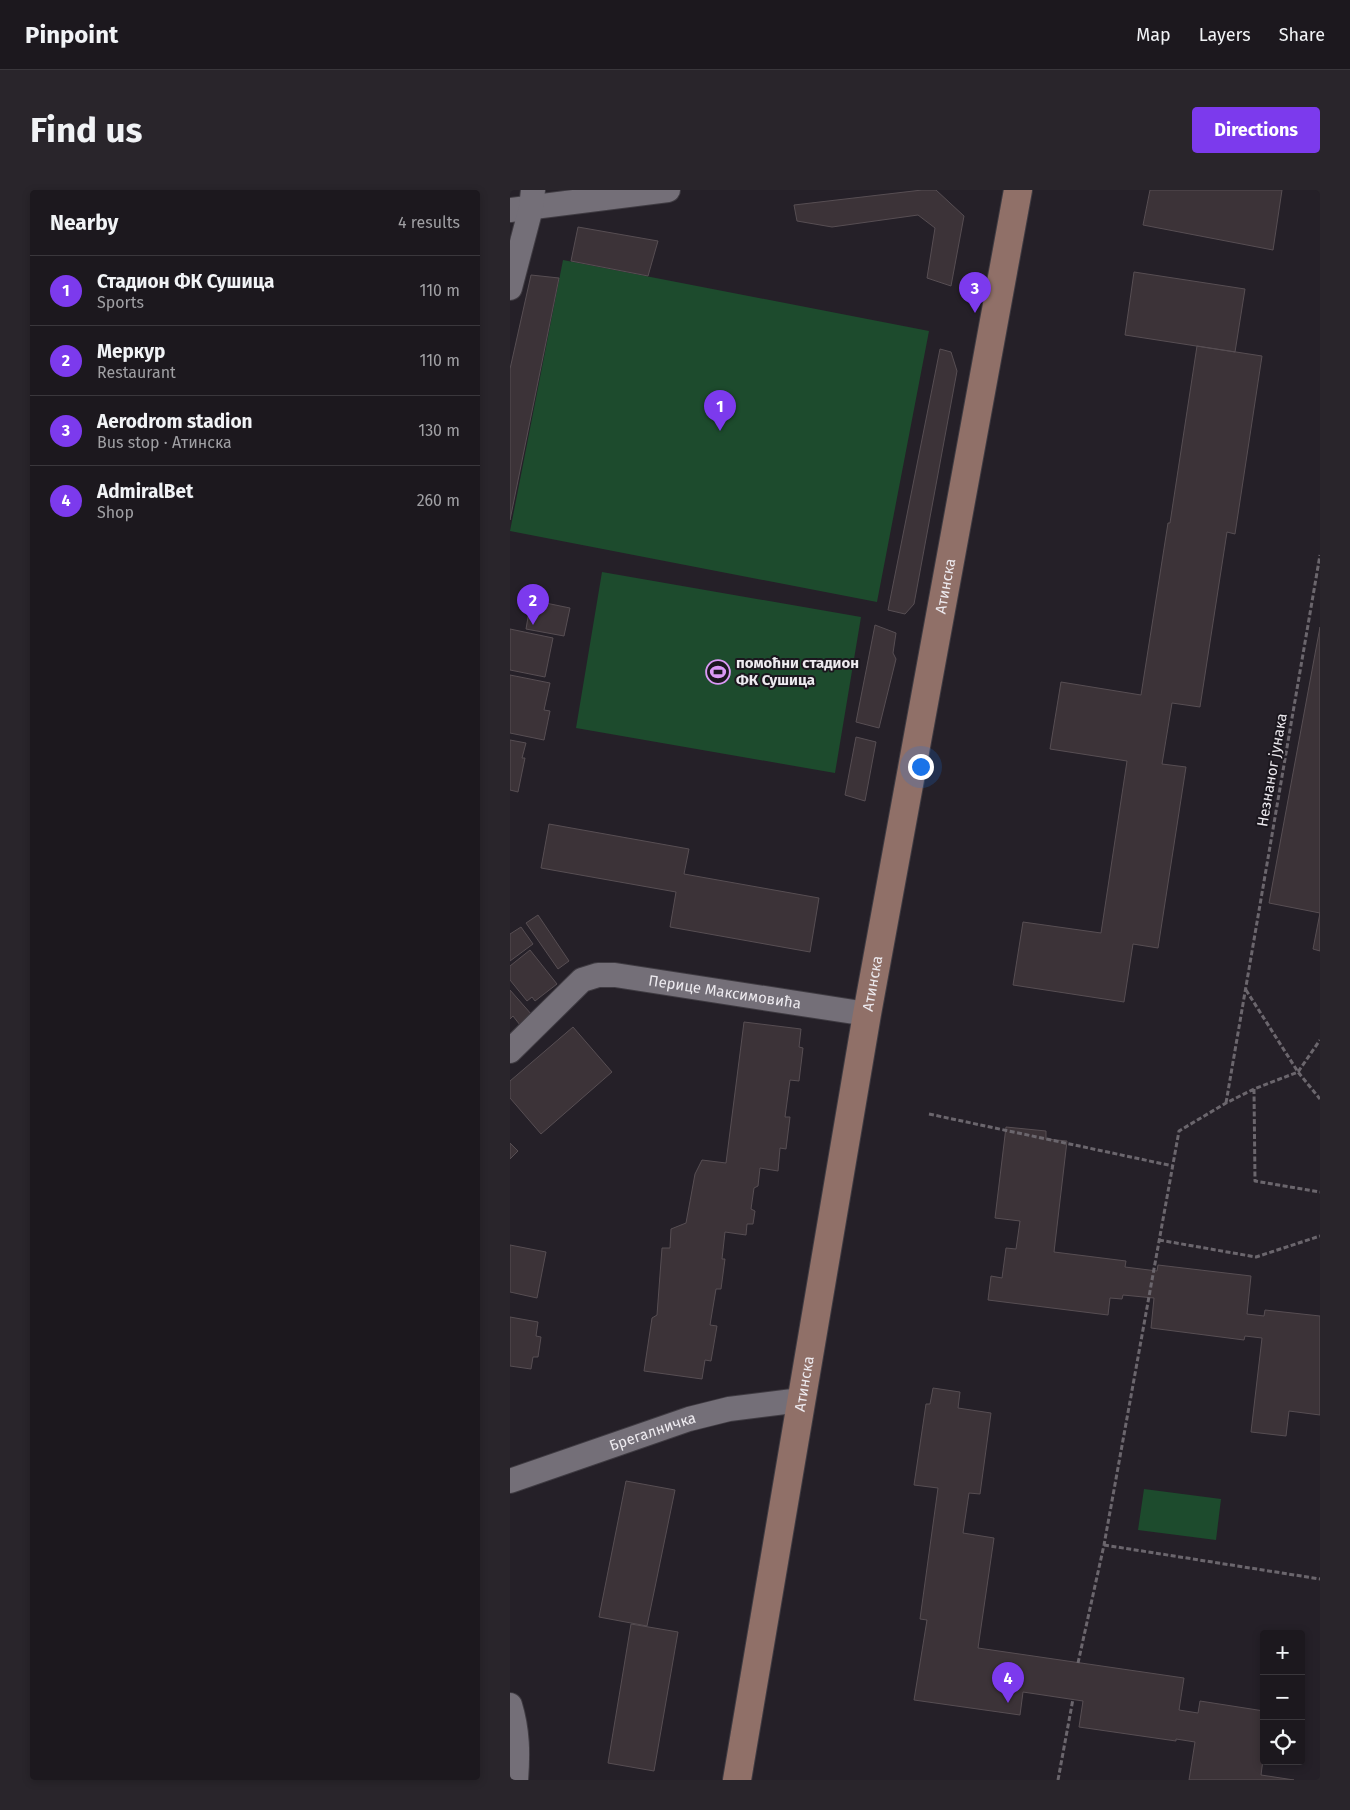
<!DOCTYPE html>
<html lang="en">
<head>
<meta charset="utf-8">
<style>
  :root { --surface:#1c181e; --page:#29252b; --text:#f1f3f6; --muted:#a0a0a4; --line:#3a373c; --accent:#7c3aed }
  body { margin:0; font-family:"Fira Sans",sans-serif; background:var(--page); color:var(--text) }
  .controls { position:absolute; right:15px; bottom:15px; display:grid; overflow:hidden; border-radius:5px; box-shadow:0 2px 8px #0003 }
  .controls button { width:45px; height:45px; display:grid; place-items:center; padding:0; border:0; border-bottom:1px solid var(--line); background:var(--surface); color:var(--text); font:25px sans-serif }
  .you { position:absolute; left:410px; top:576px; width:18px; height:18px; margin:-12px; border:4px solid #fff; border-radius:50%; background:#1a73e8; box-shadow:0 0 0 8px #1a73e833 }
  .badge { display:grid; place-items:center; width:32px; height:32px; border-radius:50%; background:var(--accent); color:#fff; font-size:16px; font-weight:700 }
  .pin { position:absolute; translate:-50% -41px; filter:drop-shadow(0 1px 2px #0008) }
  .pin::after { content:''; position:absolute; top:26px; width:18px; height:15px; background:inherit; clip-path:polygon(0 0,100% 0,50% 100%) }
  .list { margin:0; padding:0; list-style:none }
  h2 { display:flex; justify-content:space-between; align-items:center; height:65px; margin:0; padding:0 20px; font-size:21px }
  h2 small { font-size:16px; font-weight:400; color:var(--muted) }
  .list li { display:grid; grid-template-columns:32px 1fr auto; gap:15px; align-items:center; box-sizing:border-box; height:70px; padding:0 20px; border-top:1px solid var(--line) }
  .list b { display:block; font-size:19px; white-space:nowrap }
  .list p { margin:0; font-size:16px; white-space:nowrap; color:var(--muted) }
  .list em { font-size:16px; font-style:normal; color:var(--muted) }
  .icon { flex:none; width:28px; height:28px; fill:none; stroke:currentColor; stroke-width:2; stroke-linecap:round; stroke-linejoin:round }
  .map { position:relative; flex:none; width:810px; height:1590px; overflow:hidden; border-radius:5px }
  header { display:flex; align-items:center; gap:30px; box-sizing:border-box; height:70px; padding:0 25px; background:var(--surface); border-bottom:1px solid var(--line) }
  header strong { font-size:24px }
  nav { display:flex; gap:28px; margin-inline-start:auto; font-size:18px }
  .intro { display:flex; align-items:center; justify-content:space-between; box-sizing:border-box; height:120px; padding:0 30px }
  h1 { margin:0; font-size:35px }
  .button { padding:12px 22px; border-radius:5px; background:var(--accent); color:#fff; font-size:18px; font-weight:700 }
  main { display:flex; gap:30px; padding:0 30px }
  aside { flex:1; background:var(--surface); border-radius:5px; box-shadow:0 2px 8px #0003 }
  .map>svg:first-child { display:block }
  .green { fill:#1d4b2d }
  .building { fill:#3c3338; stroke:#574e53 }
  .lines { fill:none; stroke-linecap:round; stroke-linejoin:round }
  .street-casing { stroke:#3f3b42; stroke-width:26 }
  .secondary-casing { stroke:#3f3b42; stroke-width:30 }
  .path { stroke:#6b666d; stroke-width:3; stroke-dasharray:5 2.5; stroke-linecap:butt }
  .street { stroke:#746f78; stroke-width:24 }
  .secondary { stroke:#907068; stroke-width:28 }
  .labels { text-anchor:middle; dominant-baseline:central; stroke-width:4; stroke-linejoin:round; paint-order:stroke }
  .street-label { font-size:15px; fill:#edeaef; stroke:#1b171e }
  .poi-label { font-size:15px; font-weight:bold; fill:#edeaef; stroke:#1b171e; text-anchor:start }
</style>
</head>
<body>
<header>
<strong>Pinpoint</strong>
<nav><a>Map</a><a>Layers</a><a>Share</a></nav>
</header>
<div class="intro"><h1>Find us</h1><a class="button">Directions</a></div>
<main>
<aside>
<h2>Nearby<small>4 results</small></h2>
<ul class="list">
<li><span class="badge">1</span><div><b>Стадион ФК Сушица</b><p>Sports</p></div><em>110 m</em></li>
<li><span class="badge">2</span><div><b>Меркур</b><p>Restaurant</p></div><em>110 m</em></li>
<li><span class="badge">3</span><div><b>Aerodrom stadion</b><p>Bus stop · Атинска</p></div><em>130 m</em></li>
<li><span class="badge">4</span><div><b>AdmiralBet</b><p>Shop</p></div><em>260 m</em></li>
</ul>
</aside>
<div class="map">
<svg width="810" height="1590" viewBox="0 0 810 1590">
  <rect width="100%" height="100%" fill="#252028"/>
  <path class="green" d="M53,70l366,71 -52,271 -367,-71z
    M92,382l259,45 -26,156 -259,-45z
    M634,1299l77,10 -5,41 -78,-10z"/>
  <path class="building" d="M412,0h14l28,26 -13,70 -24,-8 8,-50 -17,-13 -86,12 -35,-6 -3,-16z
    M640,0h132l-9,60 -130,-25z
    M68,37l80,14 -10,35 -77,-15z
    M624,82l111,17 -10,63 -110,-17z
    M21,85l28,3 -49,242v-151z
    M687,156l65,10 -27,178 -8,-2 -27,175 -28,-4 -10,61 24,3 -28,181 -25,-4 -9,58 -111,-17 10,-63 78,11 26,-172 -77,-12 11,-67 80,13 27,-172h2z
    M430,159l11,3 6,19 -43,233 -9,10 -17,-4z
    M21,410l39,8 -6,28 -38,-7z
    M365,435l21,8 -3,20 3,6 -17,69 -23,-6z
    M810,437v324l-7,-2 7,-36 -51,-10z
    M0,439l43,9 -8,39 -35,-7z
    M0,485l40,8 -6,27 6,1 -6,29 -34,-7z
    M346,547l20,5 -11,59 -20,-6z
    M0,550l16,3 -4,15h3l-7,34 -8,-2z
    M39,634l140,25 -5,25 135,24 -9,54 -140,-25 6,-35 -135,-24z
    M28,725l31,46 -11,8 -32,-46z
    M11,737l12,17 -23,17v-27z
    M20,760l27,34 -22,17 -3,-4 -5,4 -17,-21v-14z
    M0,800l22,25 -12,10 -7,-9 -3,3z
    M234,832l57,7 -2,18 4,1 -4,33 -9,-1 -5,37h5l-4,32 -6,-1 -2,23 -18,-3 -2,18 -4,2 -3,21 4,2 -2,13h-6l-1,11 -21,-3 -3,27h3l-4,30h-5l-6,36 7,1 -6,35 -6,-1 -3,19 -58,-8 8,-53 5,-3 5,-67h8l1,-19 15,-6 9,-49 7,-14 24,3z
    M63,837l39,45 -71,62 -31,-36v-17z
    M496,937l40,4v8l21,2 -13,111 72,9 -1,6 32,4 1,-6 93,11 -4,38 17,2 1,-6 55,6v99l-31,-4 -3,25 -35,-4 11,-94 -17,-2 -1,4 -93,-12 3,-30 -31,-3 -1,4 -12,-1 -2,17 -120,-15 3,-24 11,2 4,-30 10,1 4,-28 -25,-3z
    M0,953l8,8 -8,8z
    M0,1055l36,7 -9,46 -27,-6z
    M0,1127l28,5 -2,14 5,1 -3,20h-5l-2,12 -21,-3z
    M423,1198l27,4 -2,16 33,5 -11,81 -11,-1 -6,40 31,5 -16,110 206,30 -5,32 19,3 2,-12 64,10v41l-3,23 33,5h-105l6,-38 -19,-3v2l-97,-14 4,-26 -60,-9 -3,23 -106,-15 13,-80 -7,-1 18,-131 -24,-3 12,-81h4z
    M116,1291l49,9 -28,136 -48,-9z
    M121,1434l47,8 -24,139 -46,-8z"/>
  <g class="lines">
    <g class="street-casing">
      <g id="street">
        <path d="M0,20l158,-20"/>
        <path d="M0,98l21,-80 2,-18"/>
        <path id="s1" d="M0,861l72,-71 16,-5h17l252,39"/>
        <path id="s2" d="M0,1291l179,-62 40,-10 72,-9"/>
        <path d="M0,1515c8,26 8,49 6,75"/>
      </g>
    </g>
    <g class="secondary-casing">
      <g id="secondary">
        <path id="s3" d="M227,1590l130,-766 151,-824"/>
      </g>
    </g>
    <path class="path" d="M736,800l52,82 22,27
      M744,899l1,92 65,11
      M716,913l94,-548
      M419,924l244,52
      M649,1050l97,17 64,-21
      M594,1355l216,34
      M568,1473l26,-118 75,-414 47,-28 28,-14 44,-17 22,-32
      M548,1590l15,-81"/>
    <use href="#street" class="street"/>
    <use href="#secondary" class="secondary"/>
  </g>
  <defs>
    <g id="stadium-ring" transform="scale(1.25)"><circle r="9.5" fill="#1b171e" stroke="#db99f5" stroke-width="1.5"/><path d="M0-5a6.5 5 0 1 0 0 10a6.5 5 0 1 0 0-10ZM-3.5-1.8h7v3.6h-7Z" fill="#db99f5"/></g>
  </defs>
  <g fill-rule="evenodd">
    <use href="#stadium-ring" x="208" y="482"/>
  </g>
  <g class="labels">
    <g class="street-label">
      <text stroke="none"><textPath href="#s3" startOffset="1212">Атинска</textPath></text>
      <text transform="translate(762 580) rotate(-80)">Незнаног јунака</text>
      <text stroke="none"><textPath href="#s3" startOffset="808">Атинска</textPath></text>
      <text stroke="none"><textPath href="#s1" startOffset="246">Перице Максимовића</textPath></text>
      <text stroke="none"><textPath href="#s3" startOffset="402">Атинска</textPath></text>
      <text stroke="none"><textPath href="#s2" startOffset="151">Брегалничка</textPath></text>
    </g>
    <g class="poi-label">
      <text x="226" y="473">помоћни стадион<tspan x="226" dy="17">ФК Сушица</tspan></text>
    </g>
  </g>
</svg>
<div class="controls">
<button>+</button>
<button>−</button>
<button><svg class="icon" aria-label="locate" viewBox="0 0 24 24"><circle cx="12" cy="12" r="6"/><path d="M12 2v4M12 18v4M2 12h4M18 12h4"/></svg></button>
</div>
<div class="you"></div>
<div class="pin badge" style="left:210px;top:241px">1</div>
<div class="pin badge" style="left:23px;top:435px">2</div>
<div class="pin badge" style="left:465px;top:123px">3</div>
<div class="pin badge" style="left:498px;top:1513px">4</div>
</div>
</main>
</body>
</html>
